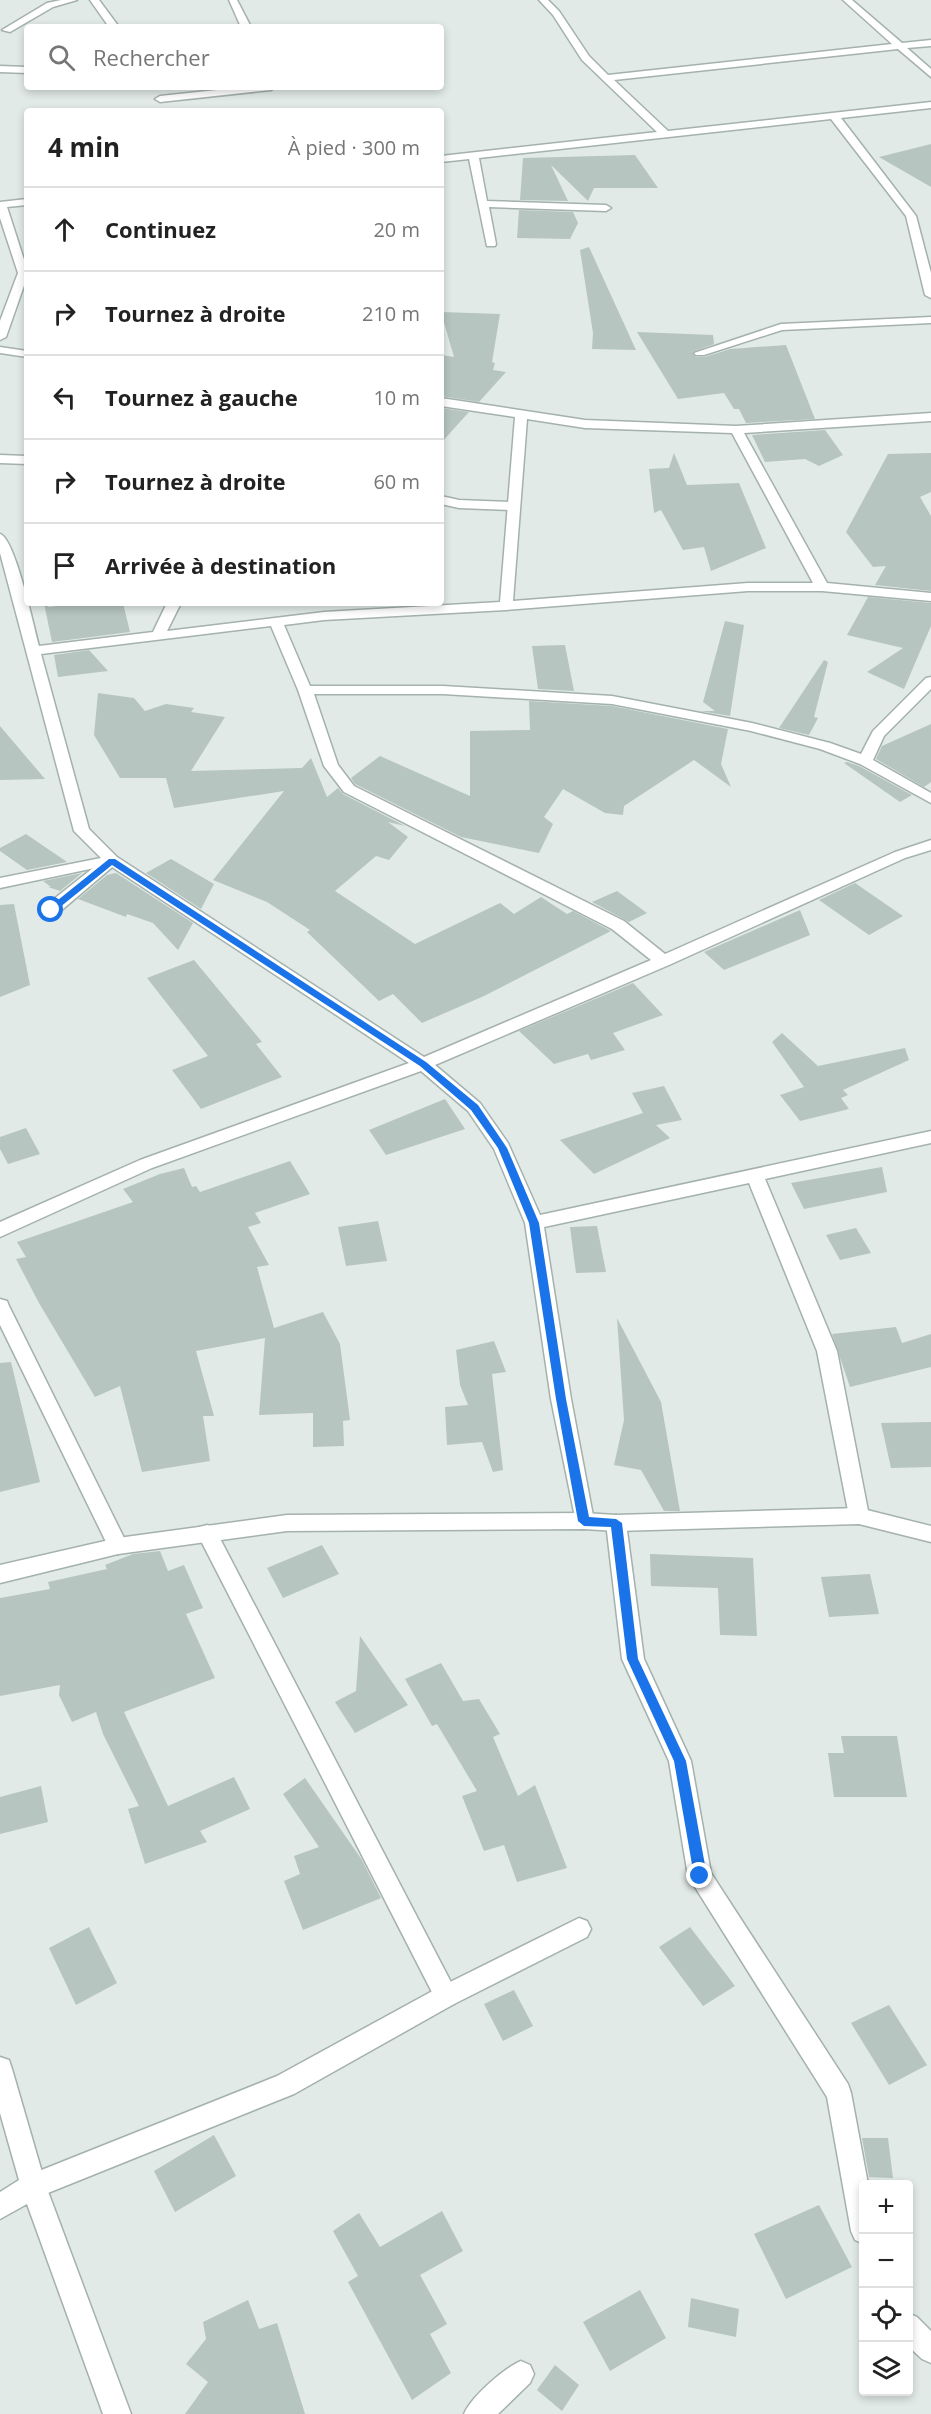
<!DOCTYPE html>
<html lang="fr">
<head>
<meta charset="utf-8">
<style>
  :root { --surface:#fff; --page:#f6f6f6; --text:#222; --muted:#767676; --line:#e0e0e0 }
  body { margin:0; font-family:"Open Sans",sans-serif; background:var(--page); color:var(--text) }
  .controls { position:absolute; right:18px; bottom:18px; display:grid; overflow:hidden; border-radius:6px; box-shadow:0 3px 9px #0003 }
  .controls button { width:54px; height:54px; display:grid; place-items:center; padding:0; border:0; border-bottom:2px solid var(--line); background:var(--surface); color:var(--text); font:30px sans-serif }
  .stop { position:absolute; width:18px; height:18px; margin:-14px; border:4px solid #1a73e8; border-radius:50%; background:#fff }
  .stop.end { background:#1a73e8; border-color:#fff; box-shadow:0 2px 6px #0008 }
  .list { margin:0; padding:0; list-style:none }
  h2 { display:flex; justify-content:space-between; align-items:center; height:78px; margin:0; padding:0 24px; font-size:26px }
  h2 small { font-size:20px; font-weight:400; color:var(--muted) }
  .list li { display:grid; grid-template-columns:39px 1fr auto; gap:18px; align-items:center; box-sizing:border-box; height:84px; padding:0 24px; border-top:2px solid var(--line) }
  .list b { display:block; font-size:22px; white-space:nowrap }
  .list em { font-size:20px; font-style:normal; color:var(--muted) }
  .icon { flex:none; width:33px; height:33px; fill:none; stroke:currentColor; stroke-width:2; stroke-linecap:round; stroke-linejoin:round }
  .map { position:relative; flex:none; width:931px; height:2414px; overflow:hidden }
  .search { position:absolute; background:var(--surface); box-shadow:0 3px 9px #0003; left:24px; top:24px; width:420px; height:66px; display:flex; align-items:center; gap:15px; box-sizing:border-box; padding:0 21px; border-radius:6px; color:var(--muted); font-size:22px }
  .panel { position:absolute; background:var(--surface); box-shadow:0 3px 9px #0003; left:24px; top:108px; width:420px; height:498px; border-radius:6px }
  .map>svg:first-child { display:block }
  .building { fill:#b6c5c0 }
  .lines { fill:none; stroke-linecap:round; stroke-linejoin:round }
  .service-casing { stroke:#a4b1ad; stroke-width:3 }
  .minor-casing { stroke:#a4b1ad; stroke-width:3 }
  .tertiary-casing { stroke:#a4b1ad; stroke-width:3 }
  .service { fill:#fff; fill-rule:evenodd }
  .minor { fill:#fff; fill-rule:evenodd }
  .tertiary { fill:#fff; fill-rule:evenodd }
  .route { fill:#1a73e8 }
</style>
</head>
<body>
<div class="map">
<svg width="931" height="2414" viewBox="0 0 931 2414">
  <rect width="100%" height="100%" fill="#e1eae6"/>
  <path class="building" d="M931,144v43l-52,-30z
    M635,155l23,33h-64l-6,13 -37,-36 17,36 -48,-1 3,-42z
    M519,210l54,2 5,11 -8,16 -53,-1z
    M589,247l47,103 -44,-1 1,-16 -13,-83z
    M441,312l59,2 -8,48 3,1 -2,7 13,2 -27,30 -38,-6v-41l13,2z
    M637,332l76,3 1,9 -22,8 4,5h9l25,-8 56,-4 29,74 -69,4 -7,-14h-5l-10,-16 -46,6z
    M441,408l28,4 -28,31z
    M825,430l18,25 -24,11 -14,-7 -40,3 -13,-27z
    M674,453l13,32 52,-2 27,65 -55,23 -7,-24 -21,3 -22,-40 -7,3 -5,-44 20,-1z
    M931,453v39l-11,5 11,19v75l-56,-6 11,-19 -13,1 -27,-35 42,-78z
    M868,597l63,6v23l-27,63 -37,-17 36,-24 -56,-13z
    M44,603l5,4 33,-4h41l7,29 -78,10z
    M725,621l19,4 -14,91 -30,-5h15l-12,-9z
    M565,645l9,46 -36,-2 -6,-43z
    M89,650l19,21 -50,6 -4,-22z
    M824,660l4,2 -14,55 4,1 -9,17 -30,-7z
    M98,693l36,5 11,13 21,-7 28,4 -3,4 34,5 -34,54 111,-3 9,-10 16,39 11,-9 5,6 62,32 -17,-4 20,15 -19,23 -13,-4 -41,35 80,53 85,-41 14,11 27,-17 26,17 6,-3 38,20 -127,65 -62,27 -29,-29 -14,7 -72,-69 3,-2 -43,-28 -54,-22 71,-89 -110,17 -8,-30h-46l-26,-43z
    M529,701l83,5 116,23 -7,35 10,23 -37,-27 -70,46 -1,9 -18,-2 -42,-24 -19,28 9,7 -14,29 -78,-16 -106,-53 -4,-6 29,-22 90,40v-65l60,-1z
    M931,724v58l-7,5 -48,-28 6,-13z
    M0,726l45,53 -45,1z
    M847,762l12,4 53,29 -12,7 -56,-39z
    M26,834l41,28 -40,8 -27,-19v-3z
    M171,859l43,25 -13,25 -55,-36z
    M82,873l-22,18 -12,-4h3l-8,-6z
    M116,873l77,50 -15,27 -25,-27 -26,-9 -1,3 -48,-18 29,-24z
    M855,883l48,33 -34,19 -50,-35z
    M617,891l30,22 -18,9 -37,-20z
    M14,904l16,81 -30,12v-92z
    M800,910l10,25 -86,35 -20,-18z
    M194,960l68,82 -6,2 26,33 -81,32 -29,-39 36,-14 -61,-78z
    M633,983l30,32 -50,18 12,17 -34,10 -3,-6 -34,10 -35,-33z
    M782,1033l36,33 87,-18 4,12 -66,30 5,5 -7,3 8,11 -49,12 -20,-26 24,-8 -32,-45z
    M664,1086l18,34 -26,5 14,13 -76,36 -34,-34 83,-27 -11,-20z
    M445,1099l20,30 -79,26 -17,-25z
    M26,1128l14,26 -32,10 -8,-15v-12z
    M290,1161l20,33 -55,19 6,10 -13,4 21,38 -12,2 17,61 49,-16 17,32 10,76 -7,1 1,25 -31,1v-34l-54,2 6,-77 -69,13 18,65h-11l7,45 -68,11 -22,-86 -25,11 -56,-94 -23,-44 10,-2 -9,-15 116,-40 -10,-13 37,-15 24,-6 8,19 4,-1 4,6z
    M882,1167l5,25 -83,17 -13,-26z
    M378,1221l9,40 -41,5 -8,-39z
    M597,1226l9,46 -30,1 -6,-46z
    M856,1228l15,25 -31,7 -14,-25z
    M617,1318l44,84 19,109h-16l-23,-41 -27,-5 10,-45z
    M896,1327l6,16 29,-9v33l-81,20 -18,-53z
    M494,1341l12,31 -14,2 11,96 -10,2 -11,-30 -35,3 -2,-38 23,-2 -8,-20 -4,-35z
    M11,1362l29,120 -40,10v-129z
    M931,1422v45l-40,1 -10,-45z
    M322,1545l17,29 -56,24 -16,-30z
    M160,1551l8,20 16,-6 19,43 -17,6 29,64 -91,34 44,94 66,-29 16,32 -50,22 7,11 -62,22 -17,-55 11,-3 -36,-72 -7,-22 -24,10 -13,-27 1,-10 -60,11v-98l50,-9 -2,-7 59,-13 -2,-4 28,-11z
    M650,1554l103,4 4,78 -37,-1 -2,-47 -67,-2z
    M870,1574l9,40 -50,3 -8,-40z
    M360,1636l48,69 -53,28 -20,-31 21,-11z
    M441,1663l22,38 16,-2 21,35 -7,3 25,59 17,-11 32,83 -50,14 -13,-37 -20,6 -22,-55 15,-5 -40,-67 -5,2 -27,-47z
    M841,1736h56l10,61h-73l-6,-44h16z
    M305,1778l57,82 19,38 -78,32 -19,-49 16,-7 -6,-18 25,-9 -36,-53z
    M41,1786l7,36 -48,12v-37z
    M89,1927l28,56 -41,22 -27,-57z
    M690,1927l45,59 -32,20 -44,-59z
    M514,1990l19,36 -30,15 -19,-37z
    M889,2005l38,60 -38,20 -38,-62z
    M214,2135l22,41 -61,36 -21,-41z
    M862,2138h26l5,40 -24,-1z
    M819,2205l33,62 -66,32 -32,-65z
    M442,2211l21,40 -43,24 27,49 -17,10 21,39 -39,27 -64,-118 10,-6 -25,-45 26,-18 21,34z
    M640,2290l26,48 -56,33 -27,-49z
    M691,2298l48,11 -3,28 -48,-10z
    M248,2300l11,29 18,-6 28,91h-120l23,-32 -22,-18 20,-25 -3,-17z
    M555,2365l24,20 -17,26 -25,-21z"/>
  <g class="lines">
    <g class="service-casing">
      <path id="service" d="M61,0h16l-24,7 -43,25 -8,-2 45,-27z
        M0,66l27,1v6l-27,-1z
        M931,317v6l-149,7 -78,25h-8l-2,-2 87,-29z
        M441,496l18,4 54,2 6,4 -6,4 -54,-2 -18,-4z
        M112,855l8,5 -3,3 -60,51h-12l-2,-4 2,-4 62,-49z
        M616,1515l7,2 3,6 18,136 47,102 20,112 137,211 3,9 17,91h-4v60l-9,-4 -4,-9 -24,-134 -139,-221 -19,-115 -47,-102 -16,-136 3,-6z
        M579,1918l8,3 4,8 -4,8 -133,67 -160,90 -261,105 -9,-4 -4,-9 4,-9 253,-101 161,-88z
        M908,2313l9,4 14,14v32l-9,-4 -14,-13z
        M521,2361l9,4 4,9 -4,9 -32,31h-34c7,-17 40,-46 57,-53z"/>
    </g>
    <g class="minor-casing">
      <path id="minor" d="M90,0h9l20,27h-10z
        M229,0h8l14,27h-10z
        M539,0h9l11,11 30,45 19,19 284,-31 -49,-44h9l50,43 29,-3v6l-24,2 24,21v8l-33,-28 -284,31 54,51 263,-29v6l-90,10 75,98 15,57v25l-6,-3 -19,-79 -75,-97 -352,39 8,43 119,4 5,3 -5,3 -117,-4 7,37 -1,2h-8l-18,-87 -28,3v-6l216,-24 -75,-72 -29,-45z
        M245,87h31l-5,3 -111,12 -5,-3 5,-3z
        M27,199v6l-20,2 20,62v8l-21,60 -6,3v-19l18,-48 -18,-55v-16z
        M0,347l27,4v6l-27,-4z
        M441,398l144,22 151,6 195,-13v8l-187,12 83,150 104,10v8l-109,-10h-74l-242,19 -182,10 -40,5 26,61h133l169,10 140,27 78,20 31,11 12,-23 53,-53 5,-1v12l-47,47 -11,24 58,33v10l-71,-39 -40,-15 -69,-18 -139,-27 -169,-10h-129l24,71 16,21 270,135 41,33 230,-102 36,-12v10l-26,8 -236,107 -234,100 45,38 28,40 32,72 391,-84v12l-166,36 72,172 32,165 -3,6 -7,2 -7,-2 -3,-6 -32,-165 -68,-168 -205,44 27,172 23,122 -3,6 -7,2 -7,-2 -26,-128 -26,-176 -31,-74 -26,-38 -47,-40 -269,97 -152,69v-15l140,-62 269,-97 -300,-198 -109,23v-10l101,-20 -27,-27 -74,-278v-19c15,4 34,94 39,112l114,-14 14,-29h14l-14,28 157,-19 176,-10 15,-185 -74,-11zM527,419l58,9 147,5 81,150h-65l-235,18zM271,626l27,64 26,76 20,26 268,137 39,31 -227,97 -307,-200 -28,-28 -48,-175z
        M0,455l27,1v8l-27,-1z
        M0,1299l7,2 2,5 119,240 -3,6 -7,2 -7,-2 -3,-6 -108,-221z
        M207,1525l7,2 240,461 4,8 -4,8 -8,3 -8,-3 -241,-471 3,-6z
        M0,2057l9,3 3,9 34,117 85,228h-28l-76,-210 -27,15v-27l19,-12 -19,-67z"/>
    </g>
    <g class="tertiary-casing">
      <path id="tertiary" d="M859,1508l72,18v16l-72,-18 -243,7 -32,-2 -297,2 -169,23 -118,29v-18l118,-27 169,-23 297,-2 32,2z"/>
    </g>
    <use href="#service" class="service"/>
    <use href="#minor" class="minor"/>
    <use href="#tertiary" class="tertiary"/>
  </g>
  <path class="route" d="M109,859h6l311,203 52,43 29,43 32,75 27,176 23,118 27,2 6,4 16,136 48,102 21,115 -2,4h-9l-2,-4 -20,-115 -47,-102 -16,-132 -27,-1 -6,-5 -22,-122 -27,-176 -31,-75 -27,-38 -51,-44 -308,-201 -58,47h-6v-4z"/>
</svg>
<div class="controls">
<button>+</button>
<button>−</button>
<button><svg class="icon" aria-label="locate" viewBox="0 0 24 24"><circle cx="12" cy="12" r="6"/><path d="M12 2v4M12 18v4M2 12h4M18 12h4"/></svg></button>
<button><svg class="icon" aria-label="layers" viewBox="0 0 24 24"><path d="M12 4l9 5-9 5-9-5zM3 14l9 5 9-5"/></svg></button>
</div>
<div class="stop" style="left:51px;top:910px"></div>
<div class="stop end" style="left:700px;top:1876px"></div>
<div class="search"><svg class="icon" aria-label="search" viewBox="0 0 24 24"><circle cx="10" cy="10" r="6"/><path d="M15 15l6 6"/></svg>Rechercher</div>
<section class="panel">
<h2>4 min<small>À pied · 300 m</small></h2>
<ul class="list">
<li><svg class="icon" aria-label="ahead" viewBox="0 0 24 24"><path d="M12 20V5M6 11l6-6 6 6"/></svg><div><b>Continuez</b></div><em>20 m</em></li>
<li><svg class="icon" aria-label="right" viewBox="0 0 24 24"><path d="M7 20v-9h11M14 6l5 5-5 5"/></svg><div><b>Tournez à droite</b></div><em>210 m</em></li>
<li><svg class="icon" aria-label="left" viewBox="0 0 24 24"><path d="M17 20v-9H6M10 6l-5 5 5 5"/></svg><div><b>Tournez à gauche</b></div><em>10 m</em></li>
<li><svg class="icon" aria-label="right" viewBox="0 0 24 24"><path d="M7 20v-9h11M14 6l5 5-5 5"/></svg><div><b>Tournez à droite</b></div><em>60 m</em></li>
<li><svg class="icon" aria-label="arrive" viewBox="0 0 24 24"><path d="M6 21V4h12l-3 4 3 4H6"/></svg><div><b>Arrivée à destination</b></div></li>
</ul>
</section>
</div>
</body>
</html>
